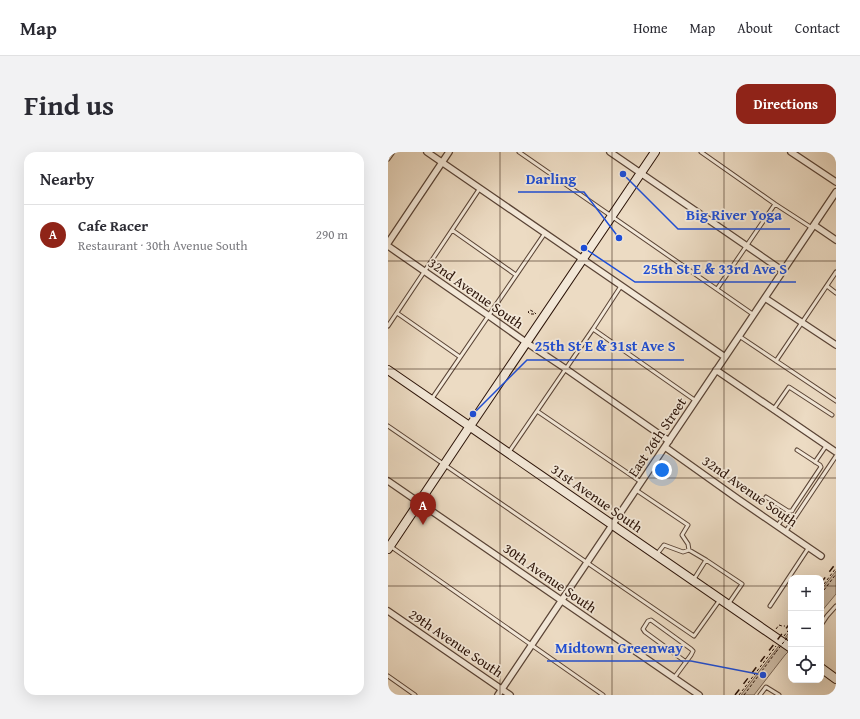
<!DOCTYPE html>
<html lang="en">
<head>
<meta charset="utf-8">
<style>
  :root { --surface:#fff; --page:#f2f2f3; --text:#2b2b33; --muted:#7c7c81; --line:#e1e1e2; --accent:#8f2418 }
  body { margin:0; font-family:"Gentium Book Plus",serif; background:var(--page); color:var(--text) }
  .controls { position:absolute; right:12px; bottom:12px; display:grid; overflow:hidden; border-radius:8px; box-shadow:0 4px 16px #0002 }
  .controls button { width:36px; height:36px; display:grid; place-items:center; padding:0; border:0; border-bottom:1px solid var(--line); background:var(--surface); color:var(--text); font:20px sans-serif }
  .you { position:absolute; left:274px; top:318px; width:14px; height:14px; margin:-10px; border:3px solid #fff; border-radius:50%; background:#1a73e8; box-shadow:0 0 0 6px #1a73e833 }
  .badge { display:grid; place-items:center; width:26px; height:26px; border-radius:50%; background:var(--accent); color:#fff; font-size:13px; font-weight:700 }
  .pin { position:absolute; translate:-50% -33px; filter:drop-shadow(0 1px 2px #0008) }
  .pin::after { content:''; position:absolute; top:21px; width:14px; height:12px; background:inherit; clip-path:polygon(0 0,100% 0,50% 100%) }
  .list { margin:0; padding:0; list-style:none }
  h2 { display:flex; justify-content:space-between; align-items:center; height:52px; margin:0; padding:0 16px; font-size:17px }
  h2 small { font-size:13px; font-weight:400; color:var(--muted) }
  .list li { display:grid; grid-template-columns:26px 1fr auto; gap:12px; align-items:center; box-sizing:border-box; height:60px; padding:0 16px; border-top:1px solid var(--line) }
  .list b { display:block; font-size:15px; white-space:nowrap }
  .list p { margin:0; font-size:13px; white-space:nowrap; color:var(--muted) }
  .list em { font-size:13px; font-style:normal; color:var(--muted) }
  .icon { flex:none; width:22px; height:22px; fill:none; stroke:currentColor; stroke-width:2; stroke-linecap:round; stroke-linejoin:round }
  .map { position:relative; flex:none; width:448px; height:543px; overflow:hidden; border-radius:12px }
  header { display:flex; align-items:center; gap:24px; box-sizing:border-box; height:56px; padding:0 20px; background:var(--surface); border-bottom:1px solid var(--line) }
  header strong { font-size:19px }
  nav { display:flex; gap:22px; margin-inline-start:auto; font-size:14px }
  .intro { display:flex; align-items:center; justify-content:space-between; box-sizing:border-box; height:96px; padding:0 24px }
  h1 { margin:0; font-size:28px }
  .button { padding:10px 18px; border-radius:12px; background:var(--accent); color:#fff; font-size:14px; font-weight:700 }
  main { display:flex; gap:24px; padding:0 24px }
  aside { flex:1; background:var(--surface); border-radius:12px; box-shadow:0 4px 16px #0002 }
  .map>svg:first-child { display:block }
  .green { fill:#cbb9a3; stroke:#7a6655 }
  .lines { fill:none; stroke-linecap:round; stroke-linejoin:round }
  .lane-casing { stroke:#5a4436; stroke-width:5 }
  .street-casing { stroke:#5a4436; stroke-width:8 }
  .secondary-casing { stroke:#2a1207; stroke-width:10 }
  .path { stroke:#2a1207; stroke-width:1; stroke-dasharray:3 2; stroke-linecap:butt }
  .lane { stroke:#f3e8d8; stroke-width:3 }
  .street { stroke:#f3e8d8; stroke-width:5.5 }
  .secondary { stroke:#f3e8d8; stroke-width:8 }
  .rail { stroke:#2a1207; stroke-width:1.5; stroke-dasharray:7 7; stroke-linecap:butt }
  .path-bridge { stroke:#2a1207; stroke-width:1; stroke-dasharray:3 2; stroke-linecap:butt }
  .grid { fill:none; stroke:#2a1207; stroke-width:1; stroke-opacity:0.55 }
  .labels { text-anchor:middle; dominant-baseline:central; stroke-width:3.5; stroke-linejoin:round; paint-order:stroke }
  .street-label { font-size:14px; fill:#2a1207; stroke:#f3e8d8 }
  .leader { fill:none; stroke:#1d4ed8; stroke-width:1.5 }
  .callout-dot { fill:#1d4ed8; stroke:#f3e8d8; stroke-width:1.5 }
  .callout-label { font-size:15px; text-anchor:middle; font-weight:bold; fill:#1d4ed8; stroke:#f3e8d8; stroke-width:3.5; stroke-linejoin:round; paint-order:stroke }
</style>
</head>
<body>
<header>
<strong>Map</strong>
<nav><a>Home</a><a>Map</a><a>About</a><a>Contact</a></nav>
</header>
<div class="intro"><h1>Find us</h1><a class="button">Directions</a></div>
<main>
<aside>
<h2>Nearby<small></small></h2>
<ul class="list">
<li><span class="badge">A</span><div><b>Cafe Racer</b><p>Restaurant · 30th Avenue South</p></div><em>290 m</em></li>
</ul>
</aside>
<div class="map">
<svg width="448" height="543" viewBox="0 0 448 543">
  <rect width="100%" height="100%" fill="#ecdbc3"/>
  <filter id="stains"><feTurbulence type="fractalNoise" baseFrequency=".005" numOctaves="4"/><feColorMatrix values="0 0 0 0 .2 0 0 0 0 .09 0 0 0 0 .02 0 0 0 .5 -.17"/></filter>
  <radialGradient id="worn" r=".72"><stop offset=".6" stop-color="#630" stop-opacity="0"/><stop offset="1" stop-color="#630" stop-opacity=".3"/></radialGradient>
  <path class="green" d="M448,419v23l-15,18v-22z
    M403,478v19l-6,6 -31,40h-13z"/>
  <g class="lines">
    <g class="lane-casing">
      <path id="lane" d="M131,0l235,163
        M313,0l74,52 37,24
        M0,7l5,-7
        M64,78l64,45
        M439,134l9,7
        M329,137l58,-85
        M9,161l63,44
        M0,174l92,-138
        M205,177l28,-43
        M351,184l97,65
        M388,209l60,-89
        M43,248l114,-167
        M385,258l16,-23 43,28
        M149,259l104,71
        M0,274l306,210 25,-35
        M121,300l84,-123 103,72
        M427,310l11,-16
        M248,338l52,35 -6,10 6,9 1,6 17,10
        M378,345l22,14 -10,14
        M400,359h4l1,-2 28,-42 -1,-2 -23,-15
        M398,379l50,-75
        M2,394l213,149
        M269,402l7,-9 19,7 6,-2
        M306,427l12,-19 36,24 -13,19
        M382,454l39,-59
        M433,473l6,-9 9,-10
        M0,524l27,19
        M286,526l17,-23 2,-4 -2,-2 -40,-29 -3,1 -5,8 2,3 41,30
        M372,543l6,-8 13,8"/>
    </g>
    <g class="street-casing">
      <path id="street" d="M39,0l298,205
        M222,0l173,119
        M403,0l45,30
        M426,73l22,15
        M0,91l61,-91
        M0,94l101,70 38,27 39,26 103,72
        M377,146l71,47
        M328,218l120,82
        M277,295l73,52 83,57
        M0,329l311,214
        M0,459l122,84
        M110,543l338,-503"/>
    </g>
    <g class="secondary-casing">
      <path id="secondary" d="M0,218l403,278
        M0,397l82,-123 185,-274
        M433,516l15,11"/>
    </g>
    <path class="path" d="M146,162h-4l-2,-2 2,-2 4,2 2,2
      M433,436l15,-20
      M433,442l15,-20
      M388,477l3,-4 3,1h3
      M402,482l1,-1
      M396,484l7,-9
      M351,543l37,-49
      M356,543l32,-43"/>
    <use href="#lane" class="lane"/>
    <use href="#street" class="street"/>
    <use href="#secondary" class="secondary"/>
    <path class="rail" d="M433,431l15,-20
      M347,543l56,-73"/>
    <path class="path-bridge" d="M388,500l14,-18"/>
  </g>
  <path class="grid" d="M112,0v543M224,0v543M336,0v543M0,109h448M0,217h448M0,326h448M0,434h403M433,434h15"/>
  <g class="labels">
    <g class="street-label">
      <text transform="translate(88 141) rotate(35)">32nd Avenue South</text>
      <text transform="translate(269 285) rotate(-56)">East 26th Street</text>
      <text transform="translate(362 339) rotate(35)">32nd Avenue South</text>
      <text transform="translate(209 346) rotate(35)">31st Avenue South</text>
      <text transform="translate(162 426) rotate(35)">30th Avenue South</text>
      <text transform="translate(68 491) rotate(34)">29th Avenue South</text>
    </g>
  </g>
  <path class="leader" d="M231 86L196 40H130M235 22L290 77H402M196 96L247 130H408M85 262L139 208H296M375 523L303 509H159"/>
  <g class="callout-dot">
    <circle cx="231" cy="86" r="4"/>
    <circle cx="235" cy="22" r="4"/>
    <circle cx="196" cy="96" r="4"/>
    <circle cx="85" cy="262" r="4"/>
    <circle cx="375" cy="523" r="4"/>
  </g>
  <g class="callout-label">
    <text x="163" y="32">Darling</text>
    <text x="346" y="68">Big River Yoga</text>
    <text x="327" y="122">25th St E &amp; 33rd Ave S</text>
    <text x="217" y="199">25th St E &amp; 31st Ave S</text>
    <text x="231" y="501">Midtown Greenway</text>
  </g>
  <rect width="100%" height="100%" filter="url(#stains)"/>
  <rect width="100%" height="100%" fill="url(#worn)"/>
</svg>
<div class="controls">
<button>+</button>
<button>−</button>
<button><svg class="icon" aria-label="locate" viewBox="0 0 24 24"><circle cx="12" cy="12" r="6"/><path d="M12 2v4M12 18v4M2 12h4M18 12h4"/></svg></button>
</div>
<div class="you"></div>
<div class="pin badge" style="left:35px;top:373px">A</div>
</div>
</main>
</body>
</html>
